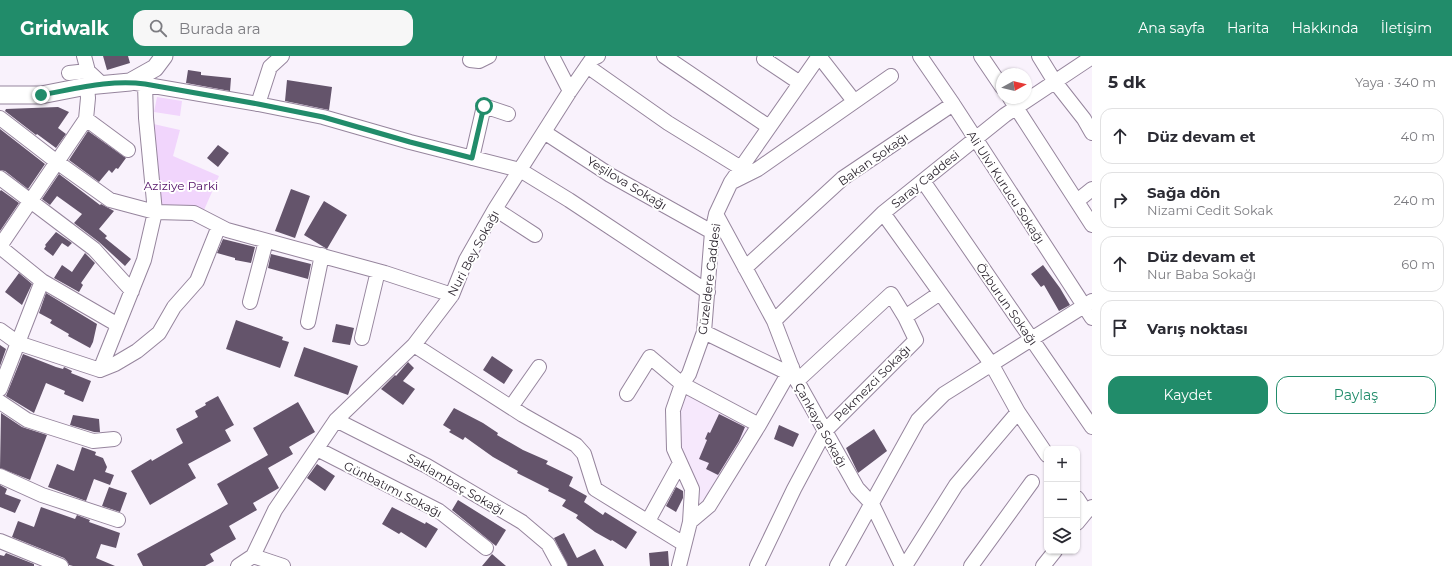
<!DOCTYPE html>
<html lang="tr">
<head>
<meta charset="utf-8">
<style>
  :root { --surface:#fff; --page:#f7f7f7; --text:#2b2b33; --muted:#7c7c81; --line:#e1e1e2; --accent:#218c6a }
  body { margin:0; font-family:Montserrat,sans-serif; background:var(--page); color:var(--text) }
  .controls { position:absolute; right:12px; bottom:12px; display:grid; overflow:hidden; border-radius:8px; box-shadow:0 1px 3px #0004 }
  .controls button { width:36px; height:36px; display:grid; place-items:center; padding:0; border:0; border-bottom:1px solid var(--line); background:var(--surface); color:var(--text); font:20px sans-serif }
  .compass { position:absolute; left:996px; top:12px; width:36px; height:36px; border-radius:50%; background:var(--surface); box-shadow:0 1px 3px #0004; rotate:82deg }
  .stop { position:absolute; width:12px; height:12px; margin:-9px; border:3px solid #218c6a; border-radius:50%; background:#fff }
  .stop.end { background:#218c6a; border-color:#fff; box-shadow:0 1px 4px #0008 }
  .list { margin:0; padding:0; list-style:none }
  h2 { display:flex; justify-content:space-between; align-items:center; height:52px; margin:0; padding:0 16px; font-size:17px }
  h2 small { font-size:13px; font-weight:400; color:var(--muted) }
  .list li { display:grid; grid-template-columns:26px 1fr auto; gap:12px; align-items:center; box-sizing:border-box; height:56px; margin:0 8px 8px; padding:0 8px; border:1px solid var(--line); border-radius:12px }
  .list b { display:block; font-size:15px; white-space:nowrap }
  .list p { margin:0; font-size:13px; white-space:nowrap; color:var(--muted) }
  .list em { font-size:13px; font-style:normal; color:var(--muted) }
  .actions { display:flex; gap:8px; padding:12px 16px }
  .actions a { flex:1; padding:9px 0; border:1px solid var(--accent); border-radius:12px; text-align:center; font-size:14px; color:var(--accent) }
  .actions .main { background:var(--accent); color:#fff }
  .icon { flex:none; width:22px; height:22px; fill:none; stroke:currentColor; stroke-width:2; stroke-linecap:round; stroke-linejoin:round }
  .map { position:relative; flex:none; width:1092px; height:510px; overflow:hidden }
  header { display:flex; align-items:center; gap:24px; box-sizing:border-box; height:56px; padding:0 20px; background:var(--accent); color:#fff }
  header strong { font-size:19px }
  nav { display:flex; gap:22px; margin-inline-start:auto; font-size:14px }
  .search { width:280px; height:36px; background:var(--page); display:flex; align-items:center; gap:10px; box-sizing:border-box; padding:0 14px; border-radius:12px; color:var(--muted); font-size:15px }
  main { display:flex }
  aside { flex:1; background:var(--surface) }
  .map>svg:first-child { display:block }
  .built { fill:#f6e8fc }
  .green { fill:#f1d5fc }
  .building { fill:#64546b }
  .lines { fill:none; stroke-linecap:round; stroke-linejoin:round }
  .minor-casing { stroke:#96859d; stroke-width:16 }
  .major-casing { stroke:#96859d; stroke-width:19 }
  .minor { stroke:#fff; stroke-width:14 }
  .major { stroke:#fff; stroke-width:17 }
  .route { stroke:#218c6a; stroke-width:5 }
  .labels { text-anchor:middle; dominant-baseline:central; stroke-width:4; stroke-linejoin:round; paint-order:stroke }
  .street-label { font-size:12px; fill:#261f29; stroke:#fff }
  .park-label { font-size:12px; fill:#4f0b64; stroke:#fff }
</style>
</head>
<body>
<header>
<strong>Gridwalk</strong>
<div class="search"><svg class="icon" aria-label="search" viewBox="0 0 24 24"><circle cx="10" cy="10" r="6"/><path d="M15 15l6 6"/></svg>Burada ara</div>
<nav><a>Ana sayfa</a><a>Harita</a><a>Hakkında</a><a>İletişim</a></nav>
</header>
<main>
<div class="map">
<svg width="1092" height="510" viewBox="0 0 1092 510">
  <rect width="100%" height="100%" fill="#f9f2fc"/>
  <path class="built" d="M686,335l67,37 -49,76 -5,-4 -21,-54 -2,-31z"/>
  <path class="green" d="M157,41l25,4 -2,15 -26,-4z
    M149,67l31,7 -7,26 46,20 -15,34 -46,-4z"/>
  <path class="building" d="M103,0h25l2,7 -23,7z
    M188,14l13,2v3l30,3 -1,13 -44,-8z
    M287,24l45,7 -3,23 -44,-9z
    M58,51l11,5 -11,16 8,6 -10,14 -19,-14 -1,1 -31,-24 1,-2z
    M0,73l45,35 -17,25 -23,-18 -5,-1z
    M88,75l38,27 -8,11 -2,-1 -4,5 -3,-3 -10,12 -30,-22z
    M218,89l11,8 -11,14 -11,-9z
    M59,118l41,31 1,-1 13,7 -15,18 8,7 -2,2 26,21 -6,7 -26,-24 -25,-19 8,-9 -25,-18 -7,9 -8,-6z
    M291,133l19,7 -15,42 -20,-7z
    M1,134l18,13 -19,28v-40z
    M324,145l23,14 -20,34 -23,-14z
    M56,176l16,11 -4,4 -6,-4 -9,13 -9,-7 2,-3 -1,-1z
    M223,183l32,8 -4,16 -16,-3v-2l-18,-5z
    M85,197l10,10 -14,20 2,2 -4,7 -25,-14 8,-13 10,7z
    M271,198l40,10 -3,15 -40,-11z
    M1043,209l17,23 10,17 -11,6 -15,-26 -3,2 -10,-13z
    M19,217l13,11 -10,21 -17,-13z
    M46,237l51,31 -4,18 -3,6 -22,-12 1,-2 -19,-11 2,-3 -13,-7z
    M236,264l47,17 -1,3 7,2 -9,26 -54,-19z
    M336,268l18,4 -4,17 -18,-3z
    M0,289l6,4 -6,17z
    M304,291l54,19 -10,29 -54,-19z
    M23,298l33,13 7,2 1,-2 8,4 -1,2 20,8 -8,21 -19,-8 1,-3 -19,-8 -12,30 -28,-17z
    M492,300l21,14 -9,14 -21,-14z
    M408,306l6,6 -11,13 12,8 -12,16 -22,-16 14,-14 1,1z
    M218,340l16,29 -9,5 6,11 -43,23 8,14 -46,27 -19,-34 20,-12 1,2 31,-18 -7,-14 22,-12 -3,-6 11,-6 -1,-2z
    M298,346l17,30 -26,15 4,7 -25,14 11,20 -26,15 4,7 -28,16 7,13 -26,15 4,7 -9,5h-62l-6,-12 91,-50 -11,-20 51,-29 -15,-27z
    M454,352l29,15 15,10 -1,2 26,15 25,11 -2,3 27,13 -4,9 18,10 -3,6 19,13 2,-3 32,20 -11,17 -14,-9 -1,1 -16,-9 -19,-14 2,-3 -16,-9 4,-6 -18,-9 1,-2 -32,-16 1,-2 -25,-14 -28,-20 -2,3 -14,-8 2,-2 -8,-5z
    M1,357l21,14 25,8 -17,45 -30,-12z
    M719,358l26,13 -6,14 -21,34 -12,-6 3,-6 -10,-4 8,-19 -2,-1 3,-7 2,1z
    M73,359l26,4 1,13h-6l-24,-7z
    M779,369l20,9 -6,13 -19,-8z
    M874,373l13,22 -29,22 -12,-25z
    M82,391l14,5 -1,3 8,3 4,9 -2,5 9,3 -4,10 -16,-6 -8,22 -38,-14 9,-23 17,7z
    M317,408l18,12 -10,15 -18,-13z
    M0,429l7,4 -2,5 16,6 -6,13 -15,-6z
    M109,431l18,6 -7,19 -18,-6z
    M676,431l7,4v7l-7,14 -10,-6z
    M458,444l48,30 -10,16 -44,-36z
    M41,451l34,12 2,-4 13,5 -1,2 31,11 -4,15 -15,-4 -5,14 19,8h-42l-4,-1 -2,-4 -3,-3 -52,-21 6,-16 16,6z
    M392,451l33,17 1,-2 12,7 -12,19 -25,-16 -2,2 -17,-10z
    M564,477l13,25 18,-9 9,17h-36l-14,-28z
    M668,495l1,15h-19l-1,-13z
    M6,497l28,11v2h-34v-11l4,1z
    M492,498l14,12h-24z"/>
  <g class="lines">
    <g class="minor-casing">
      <path id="minor" d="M84,0l4,15
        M552,0l18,35
        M664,0l105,71
        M766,0l-2,3 36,24
        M819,0l35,45
        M920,0l33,48 139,214
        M981,0l21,31
        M1039,0l16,26 29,37 8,14
        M470,4l9,1 10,-5
        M587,10l81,57 73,45
        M69,17l19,-2 15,14
        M130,26l128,22 65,13 87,25 110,28 49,30 139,92
        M1010,42l82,127
        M258,48l12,-37 12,-11
        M0,62l57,44 53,38 45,12 39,1 33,17 158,43 67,22
        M86,63l42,31
        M544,76l66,43 102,57
        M472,102l12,-52 24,8
        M0,122l94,71 38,42
        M923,125l169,246
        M732,126l26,-13 133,-93
        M1077,145l15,-12
        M495,153l40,26
        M883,157l109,152 26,47 29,43
        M716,158l58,107 23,60 60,107 15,16 30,62
        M0,190l86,-127 2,-21 -1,-12
        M0,191l42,34 -42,108
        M745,212l98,-90 110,-74
        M42,225l76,44
        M250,246l16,-61
        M905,261l35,-24
        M774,265l109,-108 122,-98 87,-58
        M308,266l14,-67
        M0,274l18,13 82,27
        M704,276l84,41
        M362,282l16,-67
        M414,289l109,70 53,30 8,9 11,35 89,55
        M100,314l44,-110 11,-48 -9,-94 -1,-34
        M100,314l15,-6 22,-13 22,-18 15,-26 23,-26 22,-55
        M627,338l23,-37 32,27 77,41
        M0,346l27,18 66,21 21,-2
        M511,351l28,-40
        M336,364l91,46 95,56 26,22 12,22
        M317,393l122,62 47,37
        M0,420l42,19 76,25
        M1077,442l9,14
        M648,465l32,-58
        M690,466l19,-16 50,-81 33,-58
        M1077,467l9,-11 6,-5
        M0,485l61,25
        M253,500l22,-46 61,-90 78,-75 38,-50 14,-35 29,-51 75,-118 22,-32 6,-3
        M253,500l30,10
        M238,510l15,-10
        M679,510l11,-44 2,-33 -18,-40 -1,-39 9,-26 7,-10 15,-42 8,-100 4,-18 15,-32 88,-126
        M757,510l37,-77 31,-58 91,-91 -11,-23 -14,-23 -94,87
        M837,510l81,-146 26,-26 148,-93
        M905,510l51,-81 62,-73
        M971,510l61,-84
        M1043,510l12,-15"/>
    </g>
    <g class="major-casing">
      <path id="major" d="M0,39h41l46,-9 43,-4 25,-14 9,-12"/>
    </g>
    <use href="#minor" class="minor"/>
    <use href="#major" class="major"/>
  </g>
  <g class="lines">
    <path class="route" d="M41,39c34,-6 70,-16 104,-11l113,20 65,13 87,25 62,16 12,-52"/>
  </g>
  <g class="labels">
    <g class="street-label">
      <text transform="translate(873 103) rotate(-35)">Bakan Sokağı</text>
      <text transform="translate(925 123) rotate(-39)">Saray Caddesi</text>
      <text transform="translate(627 127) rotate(31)">Yeşilova Sokağı</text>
      <text transform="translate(1006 131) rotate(57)">Ali Ulvi Kurucu Sokağı</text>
      <text transform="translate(473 197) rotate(-62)">Nuri Bey Sokağı</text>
      <text transform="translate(709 223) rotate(-83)">Güzeldere Caddesi</text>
      <text transform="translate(1007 248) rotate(55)">Özburun Sokağı</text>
      <text transform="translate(872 327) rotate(-45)">Pekmezci Sokağı</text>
      <text transform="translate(821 369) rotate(61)">Çankaya Sokağı</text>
      <text transform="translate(456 428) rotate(30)">Saklambaç Sokağı</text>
      <text transform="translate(393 433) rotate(27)">Günbatımı Sokağı</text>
    </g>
    <g class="park-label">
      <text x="181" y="129">Aziziye Parki</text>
    </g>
  </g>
</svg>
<div class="controls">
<button>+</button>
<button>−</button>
<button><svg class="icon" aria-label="layers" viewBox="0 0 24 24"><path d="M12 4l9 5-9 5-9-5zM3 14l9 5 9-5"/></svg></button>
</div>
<svg class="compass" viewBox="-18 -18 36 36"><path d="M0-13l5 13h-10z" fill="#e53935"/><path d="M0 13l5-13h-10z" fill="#7c7c81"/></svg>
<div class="stop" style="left:484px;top:50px"></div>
<div class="stop end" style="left:41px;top:39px"></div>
</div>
<aside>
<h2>5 dk<small>Yaya · 340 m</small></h2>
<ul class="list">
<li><svg class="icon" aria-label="ahead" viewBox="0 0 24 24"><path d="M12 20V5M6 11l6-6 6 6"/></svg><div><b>Düz devam et</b></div><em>40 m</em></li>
<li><svg class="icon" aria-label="right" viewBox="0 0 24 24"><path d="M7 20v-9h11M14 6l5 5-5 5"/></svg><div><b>Sağa dön</b><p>Nizami Cedit Sokak</p></div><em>240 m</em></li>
<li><svg class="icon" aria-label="ahead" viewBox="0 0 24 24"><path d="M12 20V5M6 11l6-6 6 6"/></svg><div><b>Düz devam et</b><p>Nur Baba Sokağı</p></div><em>60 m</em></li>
<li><svg class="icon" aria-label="arrive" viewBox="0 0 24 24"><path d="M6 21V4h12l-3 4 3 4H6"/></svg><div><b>Varış noktası</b></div></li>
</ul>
<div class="actions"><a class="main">Kaydet</a><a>Paylaş</a></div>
</aside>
</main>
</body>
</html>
